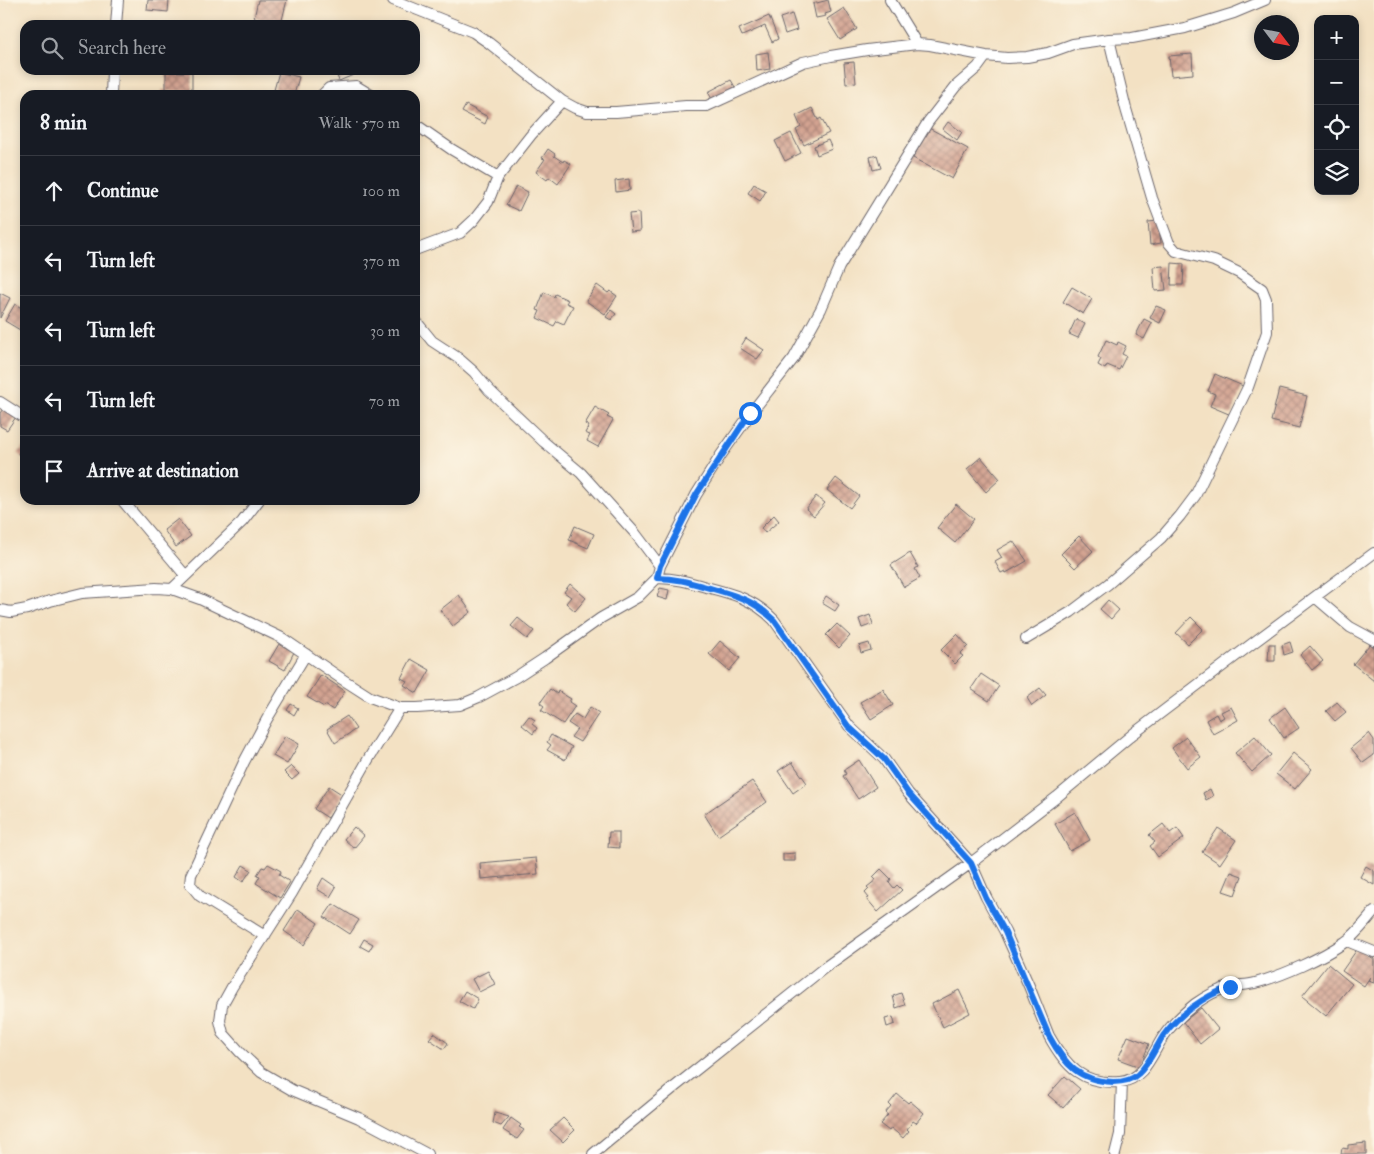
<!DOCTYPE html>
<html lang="en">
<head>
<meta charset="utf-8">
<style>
  :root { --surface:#171b24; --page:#20242c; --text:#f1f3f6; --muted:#9ea1a6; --line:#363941 }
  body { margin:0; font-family:"IM FELL Double Pica",serif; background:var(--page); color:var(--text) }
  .controls { position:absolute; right:15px; top:15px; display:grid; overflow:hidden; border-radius:10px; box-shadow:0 2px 8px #0003 }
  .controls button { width:45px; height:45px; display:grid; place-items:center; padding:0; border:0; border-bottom:1px solid var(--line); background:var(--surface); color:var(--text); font:25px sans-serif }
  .compass { position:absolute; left:1254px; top:15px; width:45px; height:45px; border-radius:50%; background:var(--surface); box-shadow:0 2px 8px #0003; rotate:122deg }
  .stop { position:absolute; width:15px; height:15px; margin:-11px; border:4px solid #1a73e8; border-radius:50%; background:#fff }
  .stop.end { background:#1a73e8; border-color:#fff; box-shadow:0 1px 5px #0008 }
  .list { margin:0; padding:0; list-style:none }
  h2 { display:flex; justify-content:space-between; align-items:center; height:65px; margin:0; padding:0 20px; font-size:21px }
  h2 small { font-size:16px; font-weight:400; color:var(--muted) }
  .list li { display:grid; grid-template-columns:32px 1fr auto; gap:15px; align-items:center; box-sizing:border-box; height:70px; padding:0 20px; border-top:1px solid var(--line) }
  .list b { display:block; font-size:19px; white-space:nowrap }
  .list em { font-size:16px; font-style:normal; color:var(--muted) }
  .icon { flex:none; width:28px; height:28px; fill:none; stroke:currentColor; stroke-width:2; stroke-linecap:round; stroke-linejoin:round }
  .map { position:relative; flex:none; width:1374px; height:1154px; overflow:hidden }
  .search { position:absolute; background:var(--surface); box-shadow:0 2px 8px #0003; left:20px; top:20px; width:400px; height:55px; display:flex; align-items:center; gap:12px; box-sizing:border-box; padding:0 18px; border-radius:15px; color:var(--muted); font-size:19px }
  .panel { position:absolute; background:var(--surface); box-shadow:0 2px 8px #0003; left:20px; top:90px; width:400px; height:415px; border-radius:15px }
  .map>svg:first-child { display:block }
  .building { fill:url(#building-cross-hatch) }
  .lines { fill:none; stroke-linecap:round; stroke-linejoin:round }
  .minor-casing { stroke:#6b656b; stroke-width:12 }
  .minor { stroke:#fff; stroke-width:10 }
  .route { stroke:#1a73e8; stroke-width:6 }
</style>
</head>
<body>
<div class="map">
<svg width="1374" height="1154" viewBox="0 0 1374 1154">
  <defs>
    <pattern id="building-cross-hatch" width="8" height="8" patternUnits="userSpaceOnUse" patternTransform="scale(1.25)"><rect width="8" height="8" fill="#d3a391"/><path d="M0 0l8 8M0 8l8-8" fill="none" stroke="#ab8478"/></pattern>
  </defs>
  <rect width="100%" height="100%" fill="#fcf5e5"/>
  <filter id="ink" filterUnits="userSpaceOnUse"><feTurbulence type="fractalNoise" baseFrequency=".02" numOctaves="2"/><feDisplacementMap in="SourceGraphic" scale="10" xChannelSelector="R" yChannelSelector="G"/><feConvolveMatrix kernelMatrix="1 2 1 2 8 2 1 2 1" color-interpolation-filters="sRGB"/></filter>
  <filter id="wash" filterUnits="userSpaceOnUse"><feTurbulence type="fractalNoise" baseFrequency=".0096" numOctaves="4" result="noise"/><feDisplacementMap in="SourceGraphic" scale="20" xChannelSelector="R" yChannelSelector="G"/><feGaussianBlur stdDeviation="1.12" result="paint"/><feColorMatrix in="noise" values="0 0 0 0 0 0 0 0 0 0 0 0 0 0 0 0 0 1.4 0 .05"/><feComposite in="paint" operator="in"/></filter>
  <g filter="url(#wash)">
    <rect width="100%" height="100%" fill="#f3e1c3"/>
    <g id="blocks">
      <path class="building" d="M148,0h21l-1,12 -21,-2z
        M258,0h29l-6,24 -27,-6z
        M828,0l3,12 -6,2 1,2 -10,2 -3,-14z
        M844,8l13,21 -17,11 -13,-21z
        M792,14l5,16 -12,4 -5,-16z
        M769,16l9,23 -6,3 -7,-16 -23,10 -3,-7z
        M768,52l2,17 -13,2 -1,-17z
        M1192,54l1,20 -22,2 -2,-20z
        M854,62l2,21 -10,1 -2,-21z
        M335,70h22l1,3 -19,8z
        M166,72h26v19h-25l7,4h-13l2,-6 3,2z
        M279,72l20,5 -5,18 -20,-5z
        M731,80l4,7 -23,12 -4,-7z
        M466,105l22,12 -3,7 -23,-12z
        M812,108l6,12 3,-2 8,15 -25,12 -8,-15 5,-3 -5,-11z
        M948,122l14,10 -5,8 -14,-11z
        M929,128l39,21 -16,30 -39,-21z
        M791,133l10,20 -16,8 -10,-20z
        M828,140l4,9 -15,6 -3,-9z
        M548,149l7,5 -1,2 9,6 1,-2 7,4 -13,20 -9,-7 -2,3 -11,-8 9,-13 -3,-1z
        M877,155l4,13 -8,2 -3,-13z
        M629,179l1,11 -14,2 -1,-11z
        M754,184l12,7 -6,10 -12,-8z
        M516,186l12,6 -9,19 -13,-6z
        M639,213l1,18 -9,1 -2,-18z
        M1158,221l3,22 -11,2 -2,-23z
        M1172,263l12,1 -1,21h-12z
        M1163,266l3,24 -11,1 -2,-24z
        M597,285l11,8 2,-2 7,5 -12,18 -19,-13z
        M1072,287l20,12 -9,15 -20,-12z
        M544,292l10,5 1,-3 13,6 -2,3 7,3 -9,18 -7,-3 -3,5 -17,-8 3,-7 -3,-1z
        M0,293l10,5 -10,20z
        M15,304l10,6v23l-20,-12z
        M1156,306l10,4 -6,13 -10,-5z
        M611,310l5,4 -5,6 -5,-3z
        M1076,319l9,5 -7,14 -9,-4z
        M1144,319l8,4 -8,16 -8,-4z
        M746,338l18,12 -7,9 -17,-11z
        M1106,340l11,5 1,-3 8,4 -4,8 4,2 -7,14 -12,-5 -2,4 -7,-4 3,-6 -3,-2z
        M1215,374l28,12 -12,29 -21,-9 5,-12 -7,-3z
        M1279,389l28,7 -8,32 -28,-7z
        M6,405l12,9 -11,16 -7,-4v-13z
        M595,407l14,8 -2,2 6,3 -15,27 -11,-6 3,-6 -5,-2 4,-7 -4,-2z
        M25,444v15l-7,-5z
        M981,457l19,22 -14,13 -19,-23z
        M836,478l23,18 -9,12 -23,-18z
        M816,496l9,7 -11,13 -8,-7z
        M956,504l18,15 -19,24 -18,-15z
        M774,515l5,6 -14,12 -4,-5z
        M178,519l13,17 -15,11 -12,-17z
        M575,526l19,8 -6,14 -19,-8z
        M1079,536l14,15 -18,17 -14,-14z
        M1013,541l14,20 -21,12 -1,-2 -4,2 -6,-11 7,-4 -5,-8z
        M910,553l8,14 -3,2 5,9 -16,9 -13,-22z
        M570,584l16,14 -11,13 -9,-8 5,-6 -7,-5z
        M660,588l9,2 -2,10 -10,-3z
        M459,595l12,17 -18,14 -13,-16z
        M826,596l13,9 -4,6 -13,-8z
        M1108,600l11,10 -8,9 -11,-10z
        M870,615l3,9 -11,4 -3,-9z
        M1191,617l12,12 -15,15 -12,-11z
        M518,618l16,13 -7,8 -16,-13z
        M837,624l13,12 -11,12 -13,-13z
        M957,634l11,12 -8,8 3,2 -8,8 -14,-14z
        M720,641l20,17 -11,13 -20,-17z
        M1290,642l3,10 -9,3 -2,-10z
        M869,643l2,7 -10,3 -2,-7z
        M279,644l15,8 -9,18 -16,-9z
        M1269,644h6v17h-7z
        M1370,644l4,3v34l-21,-17z
        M1310,646l13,15 -11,9 -12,-15z
        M411,659l19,11 -13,23 -13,-8 3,-4 -6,-3z
        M981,674l18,12 -10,15 -18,-12z
        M321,675l24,16 -12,19 -8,-5 -1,2 -17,-10z
        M1040,688l6,7 -14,11 -5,-8z
        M550,689l7,5 1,-3 13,8 -2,3 6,4 -12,18 -22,-14 3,-4 -4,-3z
        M883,689l10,16 -22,14 -11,-17z
        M1337,702l9,10 -11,9 -9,-10z
        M291,704l7,4 -4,7 -7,-5z
        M590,707l9,6 -19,29 -9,-5 6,-8 -9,-6 7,-9 8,5z
        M1231,707l7,13 -25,14 -7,-14 10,-6 3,6 5,-3 -3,-5z
        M1285,707l14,21 -15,10 -14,-20z
        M347,716l9,13 -21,14 -8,-14z
        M529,716l6,4 -3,4 5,4 -4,6 -11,-9z
        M1369,733l5,7v15l-11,8 -12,-15z
        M551,735l21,12 -7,13 -18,-10 4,-5 -4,-3z
        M285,736l14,8 -12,20 -14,-8z
        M1255,736l16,19 -19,17 -17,-19z
        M1186,737l15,20 -14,11 -15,-20z
        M1293,753l19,16 -17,20 -19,-15z
        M859,760l17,27 -18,12 -15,-23 3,-2 -2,-4z
        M792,762l15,21 -14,10 -15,-22z
        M291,766l8,8 -7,6 -8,-8z
        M752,781l15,21 -49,34 -14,-22z
        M329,786l14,9 -15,23 -14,-9z
        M1210,789l3,7 -7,4 -3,-7z
        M1075,812l15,28 -20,11 -15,-27z
        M1163,824l7,9 7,-5 7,10 -26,19 -8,-11 5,-4 -6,-7z
        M354,827l10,9 -10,12 -10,-9z
        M1218,828l18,12 -16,24 -18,-12z
        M609,832h10v16l-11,-1z
        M795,853v8h-12v-7z
        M536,858l2,16 -57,5 -1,-16z
        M268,864l13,7 -2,4 11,7 -10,16 -24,-15 4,-7 -3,-1 5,-8 3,1z
        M243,865l8,5 -8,12 -7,-5z
        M1366,866l8,5v14l-14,-8z
        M881,869l10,10 -2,3 5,6 3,-3 5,5 -24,22 -11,-13 2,-1 -4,-5 4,-4 -2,-2 9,-7 -3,-3z
        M1231,872l11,4 -7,19 -12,-4z
        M323,878l13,9 -6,10 -13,-8z
        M333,904l26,16 -9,14 -26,-17z
        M298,909l20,14 -14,22 -20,-14z
        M364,939l9,5 -4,7 -9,-5z
        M1358,948l16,11v24l-6,-2 2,-4 -6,9 -22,-15z
        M1328,964l24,20 -26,32 -24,-20z
        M488,971l7,13 -16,8 -7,-13z
        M959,990l11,23 -27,14 -11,-23z
        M465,991l13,8 -5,10 -14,-8z
        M901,993l4,12 -9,3 -3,-12z
        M1201,1008l17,21 -18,15 -17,-22z
        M893,1017l2,7 -8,3 -2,-8z
        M434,1033l14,10 -4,6 -15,-10z
        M1128,1036l21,8 -9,23 -22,-8z
        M1065,1076l15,13 -17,19 -15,-13z
        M897,1094l11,9 2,-2 14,12 -8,10 -3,-2 -6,8 2,2 -6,7 -12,-10 -2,3 -9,-7 8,-9 -3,-2 6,-7 -2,-2z
        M495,1113l14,4 -8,9 -8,-3z
        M511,1118l10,7 -2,2 5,3 -7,9 -14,-9z
        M563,1118l12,12 -12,12 -13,-12z
        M1366,1143v11h-25l1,-6 6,1v-4z"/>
    </g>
  </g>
  <g filter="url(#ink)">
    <use href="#blocks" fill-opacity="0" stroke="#6b656b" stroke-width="1"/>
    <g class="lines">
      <g class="minor-casing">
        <path id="minor" d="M393,0l80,32 16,11 73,58 13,7 12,4h29l70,-6h21l96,-44 28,-6 36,-6 50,-6 13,1 56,11 21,2 20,-1 21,-4 25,-9 36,-5 23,-1 53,-10 49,-15 31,-13
          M890,0l27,44
          M116,25l2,-25
          M111,95l1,-25
          M322,95l7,-7 27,-2 15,9
          M415,124l36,25 47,28
          M415,250l45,-17 14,-13 14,-18 10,-25 33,-42 31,-34
          M415,320l17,21 26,17 16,14 15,18 55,52 37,31 54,60 25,33
          M0,402l25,16
          M122,500l63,75
          M657,578l3,-12 36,-71 25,-40 30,-42 43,-55 27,-49 18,-42 89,-145 28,-36 22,-19 8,-11
          M172,589l70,-67 17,-22
          M1316,598l34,29 24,13
          M0,610l11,2 16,-3 23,-8 32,-8 74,-5 16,1 28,10 82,39 60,41 28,18 30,11h17l43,-3 19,-8 37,-20 29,-19 56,-40 37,-21 19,-19c18,0 32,4 49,9 28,7 47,12 68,33l75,106 35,33 24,34 63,70 15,34 19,35 24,54 20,50c17,31 34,49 71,46 24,-2 32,-28 43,-45 8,-12 21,-24 32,-33 10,-7 22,-14 34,-17 9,-2 18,-2 26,-4 27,-7 67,-25 90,-41 11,-7 20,-20 29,-30
          M1026,639l45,-27 37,-28 53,-46 19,-22 15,-20 53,-109 19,-55 -1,-33 -4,-10 -23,-16 -25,-12 -38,-10 -7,-8 -17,-45 -26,-89 -17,-70
          M400,708l-31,50 -77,135 -60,94 -10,18 -2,16 3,12 17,19 21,20 31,18 67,28 68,36
          M265,936l-65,-40 -10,-12 1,-9 53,-113 23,-43 39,-65
          M1347,941l27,11
          M593,1154l79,-65 152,-121 147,-105 86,-66 76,-63 120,-91 121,-90
          M1115,1154l5,-20 2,-52"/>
      </g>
      <use href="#minor" class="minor"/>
    </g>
  </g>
  <g class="lines" filter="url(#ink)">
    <path class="route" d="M750,413l-54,82 -36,71 -3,12c18,0 32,4 49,9 28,8 47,12 68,33l74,106 36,33 24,34 63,70 15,35 19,34 44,104c16,29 30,45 64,46 9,0 18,-1 25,-8 11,-10 17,-25 25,-38 16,-22 41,-40 67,-49"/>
  </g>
</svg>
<div class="controls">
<button>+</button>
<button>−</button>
<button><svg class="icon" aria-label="locate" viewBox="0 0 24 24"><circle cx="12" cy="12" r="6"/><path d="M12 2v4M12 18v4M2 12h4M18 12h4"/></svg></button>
<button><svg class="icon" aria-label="layers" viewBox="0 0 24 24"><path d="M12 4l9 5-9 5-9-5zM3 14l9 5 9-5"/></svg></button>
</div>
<svg class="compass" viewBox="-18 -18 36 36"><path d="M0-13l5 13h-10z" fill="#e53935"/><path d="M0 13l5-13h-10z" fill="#9ea1a6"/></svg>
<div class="stop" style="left:750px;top:413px"></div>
<div class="stop end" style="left:1230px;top:987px"></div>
<div class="search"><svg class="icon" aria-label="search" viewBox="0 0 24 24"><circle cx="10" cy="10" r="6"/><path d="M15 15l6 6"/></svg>Search here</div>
<section class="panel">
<h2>8 min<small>Walk · 570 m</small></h2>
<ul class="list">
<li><svg class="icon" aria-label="ahead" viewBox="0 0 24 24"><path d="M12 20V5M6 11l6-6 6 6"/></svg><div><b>Continue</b></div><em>100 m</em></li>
<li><svg class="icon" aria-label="left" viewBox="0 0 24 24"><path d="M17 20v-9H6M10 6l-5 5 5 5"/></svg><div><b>Turn left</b></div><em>370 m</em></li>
<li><svg class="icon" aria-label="left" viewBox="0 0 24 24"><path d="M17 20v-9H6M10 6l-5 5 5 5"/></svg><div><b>Turn left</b></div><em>30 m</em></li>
<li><svg class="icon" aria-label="left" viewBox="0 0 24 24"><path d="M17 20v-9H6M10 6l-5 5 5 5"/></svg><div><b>Turn left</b></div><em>70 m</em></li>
<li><svg class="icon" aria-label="arrive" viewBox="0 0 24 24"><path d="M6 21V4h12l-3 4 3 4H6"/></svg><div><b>Arrive at destination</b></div></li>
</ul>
</section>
</div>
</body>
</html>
